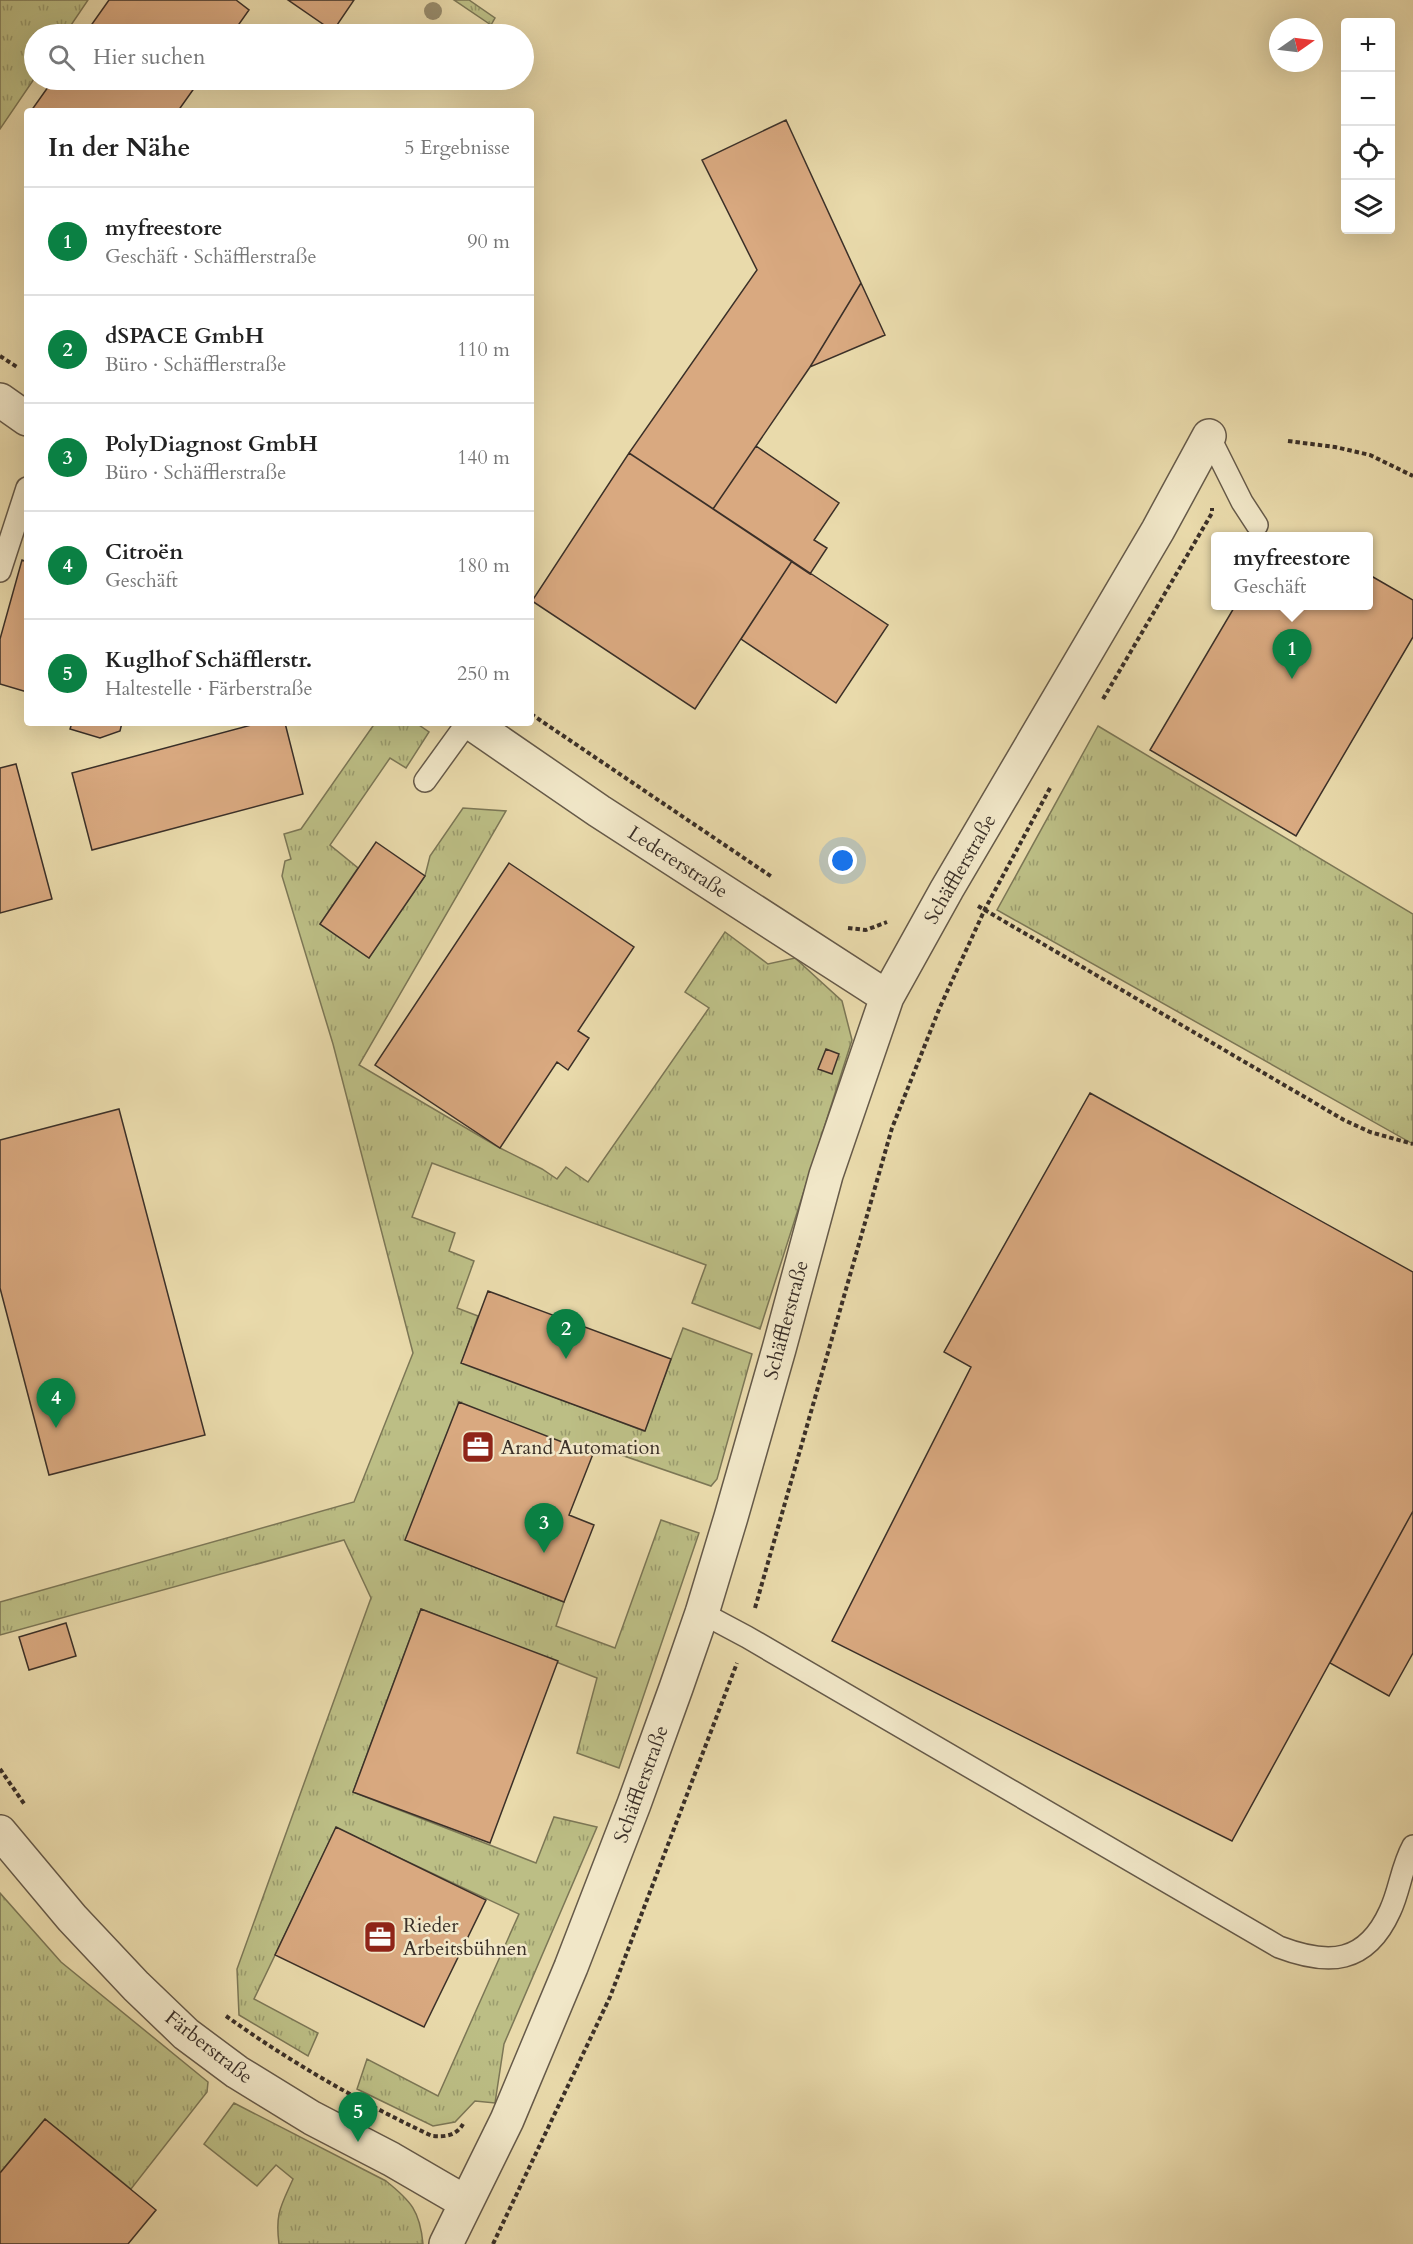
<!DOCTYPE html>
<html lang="de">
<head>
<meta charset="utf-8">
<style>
  :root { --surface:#fff; --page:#f6f6f6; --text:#222; --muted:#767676; --line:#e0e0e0; --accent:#0b8043 }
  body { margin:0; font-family:Cardo,serif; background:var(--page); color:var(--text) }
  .controls { position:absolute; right:18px; top:18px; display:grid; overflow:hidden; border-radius:6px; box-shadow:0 6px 24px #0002 }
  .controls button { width:54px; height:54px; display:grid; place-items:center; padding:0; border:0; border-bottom:2px solid var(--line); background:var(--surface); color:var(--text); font:30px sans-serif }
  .compass { position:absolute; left:1269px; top:18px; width:54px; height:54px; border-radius:50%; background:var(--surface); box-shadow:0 6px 24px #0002; rotate:76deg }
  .you { position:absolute; left:843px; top:861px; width:21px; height:21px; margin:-15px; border:4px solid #fff; border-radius:50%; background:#1a73e8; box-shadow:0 0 0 9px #1a73e833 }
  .badge { display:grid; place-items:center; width:39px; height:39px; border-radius:50%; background:var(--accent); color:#fff; font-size:20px; font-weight:700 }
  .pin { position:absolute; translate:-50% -50px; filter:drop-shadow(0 2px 3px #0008) }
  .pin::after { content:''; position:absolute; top:32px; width:21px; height:18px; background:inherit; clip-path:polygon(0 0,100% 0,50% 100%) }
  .popup { position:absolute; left:1211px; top:532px; width:162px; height:78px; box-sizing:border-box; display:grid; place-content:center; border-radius:6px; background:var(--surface); filter:drop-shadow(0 2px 4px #0005); font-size:20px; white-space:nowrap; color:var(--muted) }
  .popup b { font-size:22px; color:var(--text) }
  .popup::after { content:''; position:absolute; left:50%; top:100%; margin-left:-12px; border:12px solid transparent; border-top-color:var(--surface) }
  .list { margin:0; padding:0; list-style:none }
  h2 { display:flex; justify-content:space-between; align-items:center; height:78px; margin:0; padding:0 24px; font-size:26px }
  h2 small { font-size:20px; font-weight:400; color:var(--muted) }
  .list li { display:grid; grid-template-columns:39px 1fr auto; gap:18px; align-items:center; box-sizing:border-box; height:108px; padding:0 24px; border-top:2px solid var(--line) }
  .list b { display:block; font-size:22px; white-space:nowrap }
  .list p { margin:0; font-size:20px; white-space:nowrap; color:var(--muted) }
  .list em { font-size:20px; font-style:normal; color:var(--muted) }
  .icon { flex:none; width:33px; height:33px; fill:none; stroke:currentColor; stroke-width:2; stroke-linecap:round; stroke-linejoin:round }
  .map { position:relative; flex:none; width:1413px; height:2244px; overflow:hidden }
  .search { position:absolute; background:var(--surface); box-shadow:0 6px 24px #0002; left:24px; top:24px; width:510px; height:66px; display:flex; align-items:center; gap:15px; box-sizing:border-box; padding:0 21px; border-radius:33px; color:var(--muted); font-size:22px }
  .panel { position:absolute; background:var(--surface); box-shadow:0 6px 24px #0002; left:24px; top:108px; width:510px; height:618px; border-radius:6px }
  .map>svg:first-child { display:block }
  .grass { fill:url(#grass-tufts); stroke:#7c7756; stroke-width:1.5 }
  .building { fill:#d9a980; stroke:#3b3028; stroke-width:1.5 }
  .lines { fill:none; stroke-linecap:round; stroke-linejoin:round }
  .lane-casing { stroke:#665a49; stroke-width:24 }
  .street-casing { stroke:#665a49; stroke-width:36 }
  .path { stroke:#3b3028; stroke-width:4; stroke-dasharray:4.5 3; stroke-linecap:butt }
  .lane { stroke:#f1e7c8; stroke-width:21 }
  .street { stroke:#f1e7c8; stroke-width:33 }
  .tree { fill:#988c6d }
  .labels { text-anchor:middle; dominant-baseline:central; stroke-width:5; stroke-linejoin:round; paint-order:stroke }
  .street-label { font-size:20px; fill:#3b3028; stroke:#f1e7c8 }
  .poi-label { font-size:20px; fill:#3b3028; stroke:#f1e7c8; text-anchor:start }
</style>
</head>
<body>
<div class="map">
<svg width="1413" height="2244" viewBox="0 0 1413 2244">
  <defs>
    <pattern id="grass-tufts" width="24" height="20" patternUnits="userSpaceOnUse" patternTransform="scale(1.5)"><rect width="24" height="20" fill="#bcbe85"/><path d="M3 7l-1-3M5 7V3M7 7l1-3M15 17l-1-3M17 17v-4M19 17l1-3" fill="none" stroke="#9a9b6d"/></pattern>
  </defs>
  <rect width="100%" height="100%" fill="#e9daab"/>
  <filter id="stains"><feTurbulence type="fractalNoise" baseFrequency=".00333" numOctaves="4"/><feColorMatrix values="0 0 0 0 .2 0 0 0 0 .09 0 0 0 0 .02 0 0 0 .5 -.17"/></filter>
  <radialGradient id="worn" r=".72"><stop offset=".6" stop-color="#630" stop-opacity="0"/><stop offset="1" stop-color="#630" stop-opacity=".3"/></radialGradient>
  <path class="grass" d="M0,0h88l-23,34h-31v45l-34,50z
    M454,0h15l26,18 -4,7z
    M375,723h41l13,9 -23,36 -16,-10 -60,87 28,23 -38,56 49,34 56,-82 5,-20 33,-48 43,3 -147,254 141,83 42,21 15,10 9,-12 22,15 121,-174 -24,-16 40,-60 43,32 27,-6 47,43 10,39 -92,289 -68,-26 14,-38 -274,-102 -20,54 43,16 -6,18 25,10 -17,47 21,8 -16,46 182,69 39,-103 69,26 -35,125 -6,7 -113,-39 -5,7 -187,86 158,62 -8,24 59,22 46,-128 38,13 -80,235 -42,-15 20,-75 -176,-69 -68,183 183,71 18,-46 43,10 -93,217 -9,59 -20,-2 -20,21 -22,4 -76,-37 10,-30 71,37 81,-182 -183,-86 -82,171 64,34 -10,23 -69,-41 -2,-46 134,-371 -27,-58 -344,95v-33l354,-100 59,-149 -80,-309 -51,-168 3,-15 6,-2 -7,-25 17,-5z
    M1098,726l315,188v230l-416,-234z
    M0,1893l61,69 147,120 -1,10 -76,97 -86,-70 -45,54z
    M234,2103l152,78c25,20 34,30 37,63h-144c-4,-31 2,-38 14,-65l-17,-14 -19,21 -53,-42z"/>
  <path class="building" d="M109,0h127l13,10 -17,24h-147z
    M288,0h66l-21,31z
    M53,80h147l-22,31h-147z
    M786,120l75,163 -51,84 -97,142 -84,-56 128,-183 -55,-110z
    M861,283l24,52 -75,32z
    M756,446l83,57 -25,37 13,8 -17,26 -97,-65z
    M629,453l163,108 -97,148 -163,-108z
    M22,560l5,2v130l-27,-8v-45z
    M792,561l96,64 -52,78 -95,-64z
    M1373,577l40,23v37l-117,199 -146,-86 85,-144h133v-24z
    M72,723h50l-2,8 -20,7 -30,-9z
    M259,723h26l18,71 -211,56 -20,-77z
    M16,764l36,135 -52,14v-145z
    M376,842l49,34 -56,82 -49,-34z
    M509,863l125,84 -56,84 11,7 -21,32 -11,-8 -57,86 -125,-83z
    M826,1049l13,5 -7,20 -14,-5z
    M1090,1093l323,179v239l-181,330 -400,-200 139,-274 -27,-15z
    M119,1109l86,326 -156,40 -49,-187v-148z
    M488,1291l183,68 -26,72 -184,-68z
    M459,1402l134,52 -24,61 25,10 -30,77 -159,-62z
    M1413,1511v142l-24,43 -59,-33z
    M421,1609l137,52 -68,182 -137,-51z
    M66,1623l10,33 -47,14 -10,-33z
    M336,1827l150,73 -62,127 -149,-72z
    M45,2119l111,91 -28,34h-128v-71z"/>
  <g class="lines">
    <g class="lane-casing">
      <path id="lane" d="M1209,436l33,66 15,23
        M0,571l27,-83
        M425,781l42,-58
        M702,1613l45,24 532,310c50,19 87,17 111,-36 10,-21 11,-43 23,-65"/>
    </g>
    <g class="street-casing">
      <path id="street" d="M0,400l27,19
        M471,723l128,88 288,186
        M0,1832l72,86 64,68 50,48 51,38 75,46 79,41 74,43
        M446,2244l61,-124 64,-153 63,-163 42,-116 26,-75 29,-96 48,-168 47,-174 61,-178 60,-108 211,-359 51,-94"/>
    </g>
    <path class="path" d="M0,356l17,11
      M1288,441l47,6 35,8 43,21
      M1103,699l109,-186v-5
      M531,714l241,163
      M978,906l366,214 26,12 43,12
      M848,928l18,2 21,-8
      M755,1608l137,-480 48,-121 45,-98 65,-121
      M0,1769l25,36
      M226,2016c64,46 134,86 206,120 13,1 24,0 31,-12
      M493,2244l117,-247 127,-334"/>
    <use href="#lane" class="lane"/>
    <use href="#street" class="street"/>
  </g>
  <circle class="tree" cx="433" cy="11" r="9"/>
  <defs>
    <g id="office-square" transform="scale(1.725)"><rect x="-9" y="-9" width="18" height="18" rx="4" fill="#8f2418" stroke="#f1e7c8"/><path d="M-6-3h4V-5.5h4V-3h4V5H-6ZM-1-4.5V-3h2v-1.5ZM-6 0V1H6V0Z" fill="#fff"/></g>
  </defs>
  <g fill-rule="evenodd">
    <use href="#office-square" x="478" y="1447"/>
    <use href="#office-square" x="380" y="1937"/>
  </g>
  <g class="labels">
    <g class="street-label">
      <text transform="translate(678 862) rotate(33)">Ledererstraße</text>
      <text transform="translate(960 869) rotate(-60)">Schäfflerstraße</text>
      <text transform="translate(786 1320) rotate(-75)">Schäfflerstraße</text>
      <text transform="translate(641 1784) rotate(-70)">Schäfflerstraße</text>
      <text transform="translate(209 2047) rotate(38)">Färberstraße</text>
    </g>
    <g class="poi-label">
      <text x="501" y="1447">Arand Automation</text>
      <text x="403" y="1925">Rieder<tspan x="403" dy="23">Arbeitsbühnen</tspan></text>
    </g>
  </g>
  <rect width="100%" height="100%" filter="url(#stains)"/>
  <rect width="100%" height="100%" fill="url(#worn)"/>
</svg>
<div class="controls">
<button>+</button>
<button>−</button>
<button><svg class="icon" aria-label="locate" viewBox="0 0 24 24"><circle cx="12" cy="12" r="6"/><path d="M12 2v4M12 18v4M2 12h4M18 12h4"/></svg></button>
<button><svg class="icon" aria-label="layers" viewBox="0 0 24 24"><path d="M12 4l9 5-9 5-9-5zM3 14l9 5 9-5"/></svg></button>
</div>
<svg class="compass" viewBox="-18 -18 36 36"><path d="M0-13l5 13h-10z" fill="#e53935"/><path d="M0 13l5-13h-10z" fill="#767676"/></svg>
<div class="you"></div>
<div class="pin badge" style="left:1292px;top:679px">1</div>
<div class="popup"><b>myfreestore</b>Geschäft</div>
<div class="pin badge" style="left:566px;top:1359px">2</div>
<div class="pin badge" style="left:544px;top:1553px">3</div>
<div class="pin badge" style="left:56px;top:1428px">4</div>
<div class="pin badge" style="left:358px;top:2142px">5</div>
<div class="search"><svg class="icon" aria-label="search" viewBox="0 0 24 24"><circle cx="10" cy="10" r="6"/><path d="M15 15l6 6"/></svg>Hier suchen</div>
<section class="panel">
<h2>In der Nähe<small>5 Ergebnisse</small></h2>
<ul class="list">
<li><span class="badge">1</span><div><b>myfreestore</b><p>Geschäft · Schäfflerstraße</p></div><em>90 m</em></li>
<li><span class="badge">2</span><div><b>dSPACE GmbH</b><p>Büro · Schäfflerstraße</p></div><em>110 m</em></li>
<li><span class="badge">3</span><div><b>PolyDiagnost GmbH</b><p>Büro · Schäfflerstraße</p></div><em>140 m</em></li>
<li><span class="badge">4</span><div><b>Citroën</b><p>Geschäft</p></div><em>180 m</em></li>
<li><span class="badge">5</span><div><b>Kuglhof Schäfflerstr.</b><p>Haltestelle · Färberstraße</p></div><em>250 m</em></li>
</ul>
</section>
</div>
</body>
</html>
